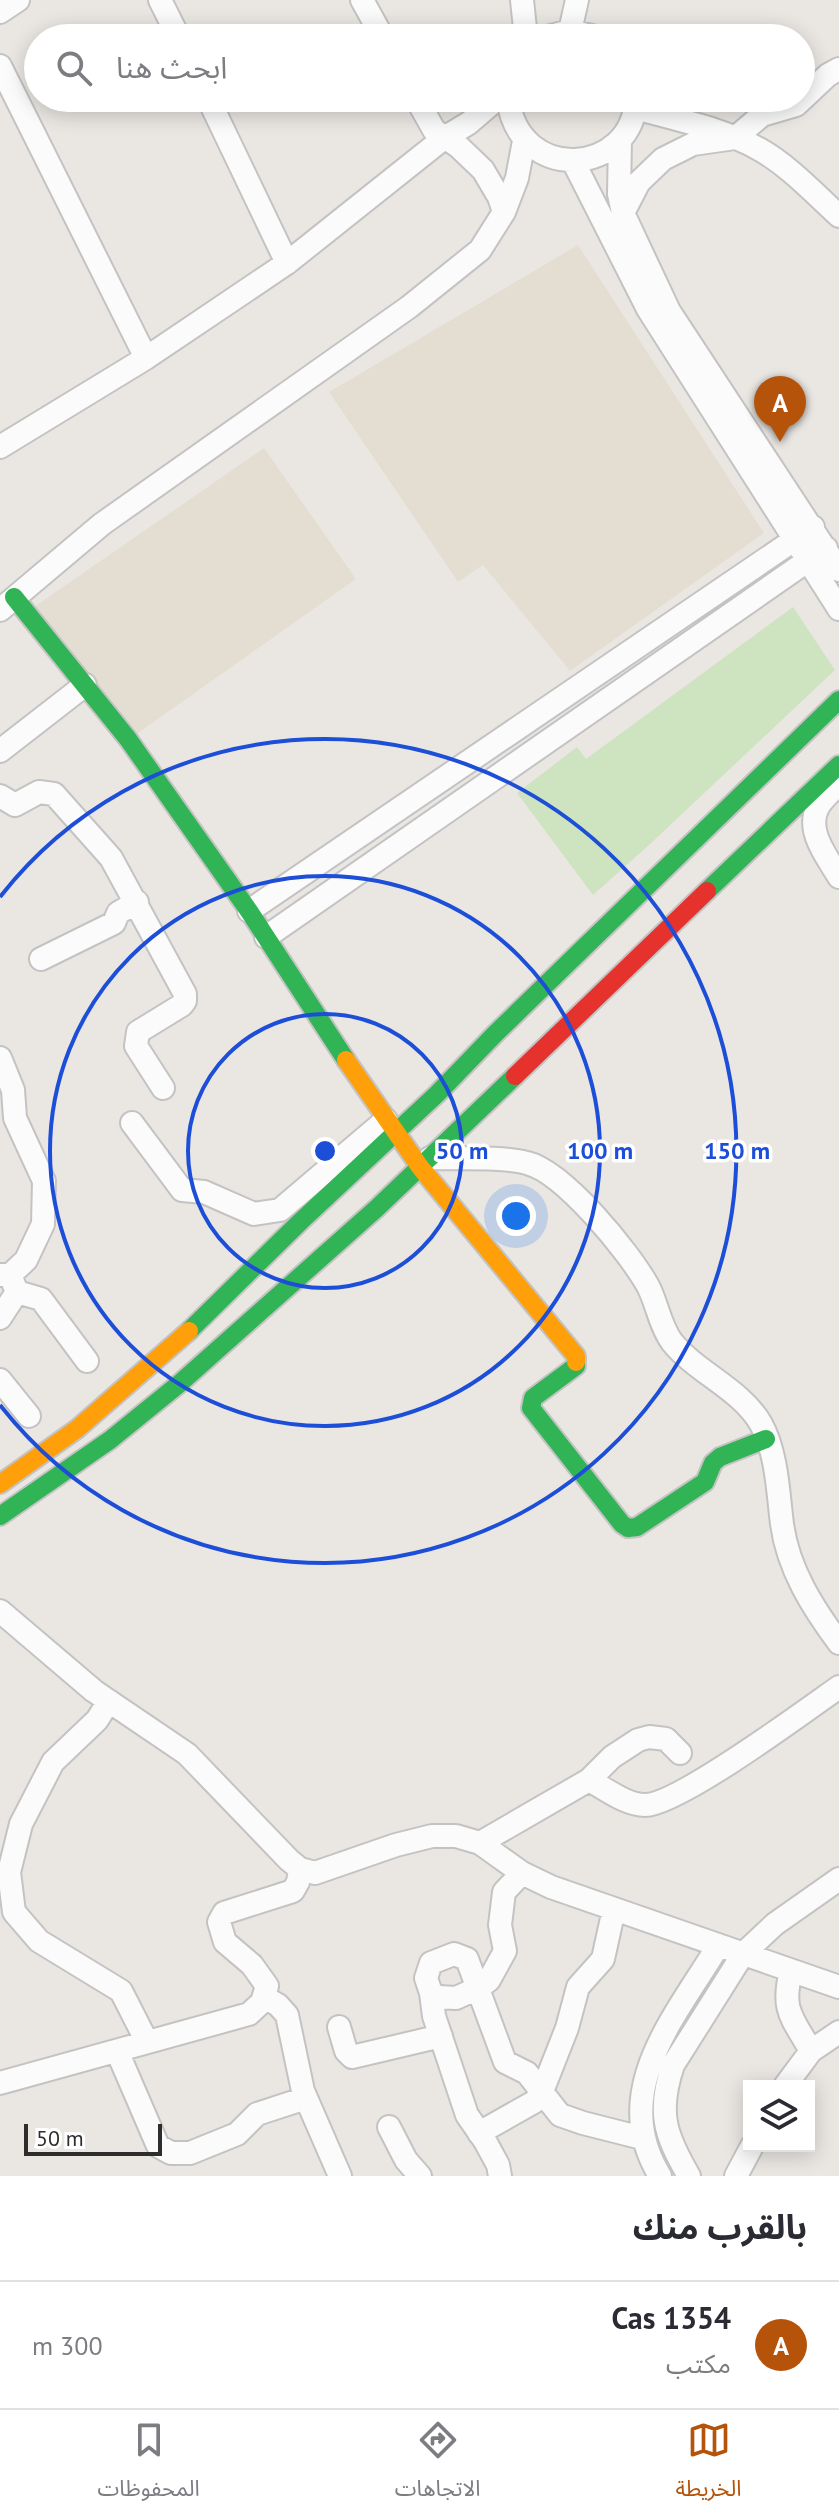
<!DOCTYPE html>
<html lang="ar">
<head>
<meta charset="utf-8">
<style>
  :root { --surface:#fff; --page:#f2f2f3; --text:#2b2b33; --muted:#7c7c81; --line:#e1e1e2; --accent:#b45309 }
  body { margin:0; font-family:"PT Sans","Noto Sans Arabic",sans-serif; background:var(--page); color:var(--text); direction:rtl }
  .controls { position:absolute; right:24px; bottom:24px; display:grid; overflow:hidden; border-radius:0px; box-shadow:0 4px 20px #0003 }
  .controls button { width:72px; height:72px; display:grid; place-items:center; padding:0; border:0; border-bottom:2px solid var(--line); background:var(--surface); color:var(--text); font:40px sans-serif }
  .scale { position:absolute; left:24px; bottom:20px; width:138px; box-sizing:border-box; padding-left:8px; border:4px solid #2d2d2d; border-top:0; font-size:22px; line-height:28px; white-space:nowrap; color:#2d2d2d; -webkit-text-stroke:6px #fff; paint-order:stroke }
  .you { position:absolute; left:516px; top:1216px; width:28px; height:28px; margin:-20px; border:6px solid #fff; border-radius:50%; background:#1a73e8; box-shadow:0 0 0 12px #1a73e833 }
  .badge { display:grid; place-items:center; width:52px; height:52px; border-radius:50%; background:var(--accent); color:#fff; font-size:26px; font-weight:700 }
  .pin { position:absolute; translate:-50% -66px; filter:drop-shadow(0 2px 4px #0008) }
  .pin::after { content:''; position:absolute; top:42px; width:28px; height:24px; background:inherit; clip-path:polygon(0 0,100% 0,50% 100%) }
  .list { margin:0; padding:0; list-style:none }
  h2 { display:flex; justify-content:space-between; align-items:center; height:104px; margin:0; padding:0 32px; font-size:34px }
  h2 small { font-size:26px; font-weight:400; color:var(--muted) }
  .list li { display:grid; grid-template-columns:52px 1fr auto; gap:24px; align-items:center; box-sizing:border-box; height:128px; padding:0 32px; border-top:2px solid var(--line) }
  .list b { display:block; font-size:30px; white-space:nowrap }
  .list p { margin:0; font-size:26px; white-space:nowrap; color:var(--muted) }
  .list em { font-size:26px; font-style:normal; color:var(--muted) }
  .icon { flex:none; width:44px; height:44px; fill:none; stroke:currentColor; stroke-width:2; stroke-linecap:round; stroke-linejoin:round }
  .map { position:relative; flex:none; width:839px; height:2176px; overflow:hidden; direction:ltr }
  .search { position:absolute; background:var(--surface); box-shadow:0 4px 20px #0003; left:24px; right:24px; top:24px; height:88px; display:flex; align-items:center; gap:20px; box-sizing:border-box; padding:0 28px; border-radius:44px; color:var(--muted); font-size:30px }
  .sheet { height:232px; background:var(--surface) }
  nav { display:flex; justify-content:space-around; align-items:center; box-sizing:border-box; height:112px; border-top:2px solid var(--line); background:var(--surface); font-size:22px; color:var(--muted) }
  nav a { display:grid; justify-items:center; gap:4px }
  nav .on { color:var(--accent) }
  .map>svg:first-child { display:block }
  .education { fill:#e4ded2 }
  .green { fill:#cee3bf }
  .lines { fill:none; stroke-linecap:round; stroke-linejoin:round }
  .street-casing { stroke:#c4c3c3; stroke-width:26 }
  .fast-casing { stroke:#c4c3c3; stroke-width:22 }
  .slow-casing { stroke:#c4c3c3; stroke-width:22 }
  .jam-casing { stroke:#c4c3c3; stroke-width:22 }
  .street { stroke:#fcfbfb; stroke-width:22 }
  .fast { stroke:#30b455; stroke-width:18 }
  .slow { stroke:#ff9f0a; stroke-width:18 }
  .jam { stroke:#e5322d; stroke-width:18 }
  .ring { fill:none; stroke:#1d4ed8; stroke-width:4 }
  .centre { fill:#1d4ed8; stroke:#fff; stroke-width:4 }
  .ring-label { font-size:24px; text-anchor:middle; font-weight:bold; fill:#1d4ed8; stroke:#fff; stroke-width:7; stroke-linejoin:round; paint-order:stroke }
</style>
</head>
<body>
<div class="map">
<svg width="839" height="2176" viewBox="0 0 839 2176">
  <rect width="100%" height="100%" fill="#eae7e3"/>
  <path class="education" d="M578,245l186,288 -194,138 -87,-106 -25,17 -129,-190z
    M264,448l92,131 -218,154 -104,-126z"/>
  <path class="green" d="M793,607l42,63 -186,175 -56,50 -76,-102 60,-46 9,12z"/>
  <g class="lines">
    <g class="street-casing">
      <path id="street" d="M160,0l19,38
        M362,0l21,38
        M522,0l4,38
        M0,12l18,-12
        M570,31l7,-31
        M543,38l27,-7 30,7
        M0,66l146,292
        M208,98l79,165
        M416,98l18,32 25,17 24,23 16,27 5,15
        M508,98c10,87 126,78 128,0
        M636,108c41,12 85,20 123,41 30,17 55,44 80,67
        M620,140l-1,54 4,19 46,98 170,259
        M573,161l75,148 191,300
        M623,213l16,-31 24,-23 30,-15 42,-6 27,-23 34,-10 32,-30 11,-6
        M0,447l146,-89 141,-95 157,-125 25,-15 29,-25
        M0,610l102,-86 307,-217 71,-57 24,-38 13,-34 7,-37
        M0,751l85,-66
        M839,783c-7,8 -17,16 -21,24 -13,24 10,51 21,70
        M0,796l15,9 24,-13 15,2 57,64 74,136v7l-3,4 -44,27 -2,14 27,42
        M249,911l564,-384
        M266,937l560,-389
        M41,959l73,-36 4,-10 19,-11
        M0,1058l13,32 2,28 29,63 -1,43 -17,36 -16,15
        M132,1123l50,67 22,2 50,22 26,-4 106,-90
        M430,1158c28,1 71,-2 97,5 37,9 102,89 121,123 9,17 12,40 24,56 25,31 69,47 89,82 16,29 17,68 21,100 6,45 31,84 57,119
        M0,1275h10l7,17 24,7 46,62
        M0,1318l17,-26
        M0,1380l29,36
        M0,1611l94,80 93,63 102,106 11,9 15,4 81,-28 36,-9h24l24,7 42,30 29,14 288,100
        M109,1701l-12,19 -44,42 -32,62 -12,48 5,40 25,29 82,50 26,51
        M589,1780c17,9 37,25 56,25 33,0 160,-94 194,-118
        M480,1843l109,-63 23,-23 26,-17 11,-3 17,2 14,14
        M791,1971c-10,40 1,46 20,80
        M431,1993l8,4 17,1 22,-10 11,-8 16,-29 -5,-26 4,-33 18,-19
        M264,1997l14,8 9,10 16,76 37,85
        M339,2027l7,24 6,6 89,-21
        M117,2051l41,95 13,7h19l47,-19 20,-20 49,-16
        M0,2083l249,-69 13,-12 5,-16 -15,-21 -27,-23 -6,-20 5,-9 69,-22 5,-9 2,-13
        M785,2086l26,-35 28,-19
        M389,2127l17,33 14,16
        M479,2133l55,-31 7,-8 26,-66 11,-41 25,-28 11,-50
        M500,2176l-2,-11 -13,-24 -18,-26 -33,-99 -3,-23 -5,-15 5,-15 23,-9 13,5 38,103 22,11 33,42 23,8 59,15
        M660,2176c-52,-84 15,-159 58,-230
        M689,2176c-24,-41 -32,-64 -16,-111l70,-111 32,-30 64,-45
        M736,2176l16,-30"/>
    </g>
    <g class="fast-casing">
      <path id="fast" d="M14,597l114,142 121,172 97,149
        M707,891l132,-126
        M189,1331l112,-110 136,-127 58,-60 344,-334
        M576,1362v4l-43,32 -2,10 91,116 6,4 9,-1 68,-45 8,-19 7,-6 46,-18
        M0,1516l110,-76 69,-56 198,-176 138,-132"/>
    </g>
    <g class="slow-casing">
      <path id="slow" d="M346,1060l74,107 156,189v6
        M0,1484l77,-55 112,-98"/>
    </g>
    <g class="jam-casing">
      <path id="jam" d="M515,1076l192,-185"/>
    </g>
    <use href="#street" class="street"/>
    <use href="#fast" class="fast"/>
    <use href="#slow" class="slow"/>
    <use href="#jam" class="jam"/>
  </g>
  <g class="ring">
    <circle cx="325" cy="1151" r="137"/>
    <circle cx="325" cy="1151" r="275"/>
    <path d="M0 897A412 412 0 1 1 0 1405"/>
  </g>
  <circle cx="325" cy="1151" r="12" class="centre"/>
  <g class="ring-label">
    <text x="462" y="1159">50 m</text>
    <text x="600" y="1159">100 m</text>
    <text x="737" y="1159">150 m</text>
  </g>
</svg>
<div class="controls">
<button><svg class="icon" aria-label="layers" viewBox="0 0 24 24"><path d="M12 4l9 5-9 5-9-5zM3 14l9 5 9-5"/></svg></button>
</div>
<div class="scale">50 m</div>
<div class="you"></div>
<div class="pin badge" style="left:780px;top:442px">A</div>
<div class="search"><svg class="icon" aria-label="search" viewBox="0 0 24 24"><circle cx="10" cy="10" r="6"/><path d="M15 15l6 6"/></svg>ابحث هنا</div>
</div>
<section class="sheet">
<h2>بالقرب منك<small></small></h2>
<ul class="list">
<li><span class="badge">A</span><div><b>Cas 1354</b><p>مكتب</p></div><em>300 m</em></li>
</ul>
</section>
<nav>
<a class="on"><svg class="icon" aria-label="map" viewBox="0 0 24 24"><path d="M3 6l6-2 6 2 6-2v14l-6 2-6-2-6 2zM9 4v14M15 6v14"/></svg>الخريطة</a>
<a><svg class="icon" aria-label="directions" viewBox="0 0 24 24"><path d="M12 3l9 9-9 9-9-9zM9 14v-3h6M13 9l2 2-2 2"/></svg>الاتجاهات</a>
<a><svg class="icon" aria-label="saved" viewBox="0 0 24 24"><path d="M7 4h10v16l-5-4-5 4z"/></svg>المحفوظات</a>
</nav>
</body>
</html>
